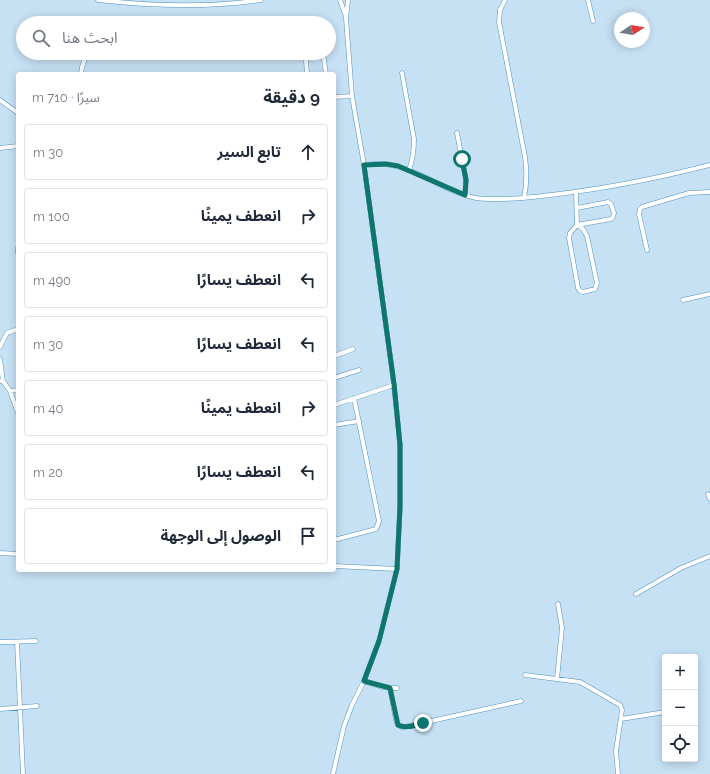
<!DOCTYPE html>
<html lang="ar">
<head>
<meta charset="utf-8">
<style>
  :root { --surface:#fff; --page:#f6f6f7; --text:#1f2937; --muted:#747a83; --line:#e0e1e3 }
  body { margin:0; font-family:Raleway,"Noto Sans Arabic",sans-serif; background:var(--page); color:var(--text); direction:rtl }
  .controls { position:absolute; right:12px; bottom:12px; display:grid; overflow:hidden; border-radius:4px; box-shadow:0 2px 10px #0003 }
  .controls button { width:36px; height:36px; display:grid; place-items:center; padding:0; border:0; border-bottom:1px solid var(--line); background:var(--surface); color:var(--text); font:20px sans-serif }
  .compass { position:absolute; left:614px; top:12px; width:36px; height:36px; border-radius:50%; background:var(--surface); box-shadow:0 2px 10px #0003; rotate:78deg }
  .stop { position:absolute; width:12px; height:12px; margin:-9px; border:3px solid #0f766e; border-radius:50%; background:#fff }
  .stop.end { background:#0f766e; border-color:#fff; box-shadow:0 1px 4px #0008 }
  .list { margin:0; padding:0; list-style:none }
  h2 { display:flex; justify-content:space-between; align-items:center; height:52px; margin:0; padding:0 16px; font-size:17px }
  h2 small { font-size:13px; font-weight:400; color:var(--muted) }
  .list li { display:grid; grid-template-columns:26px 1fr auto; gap:12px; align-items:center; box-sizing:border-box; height:56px; margin:0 8px 8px; padding:0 8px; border:1px solid var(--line); border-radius:4px }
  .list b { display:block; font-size:15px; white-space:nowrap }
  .list em { font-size:13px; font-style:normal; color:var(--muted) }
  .icon { flex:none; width:22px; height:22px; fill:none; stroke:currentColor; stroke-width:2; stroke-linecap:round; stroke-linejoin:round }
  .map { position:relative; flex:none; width:710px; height:774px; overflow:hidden; direction:ltr }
  .search { position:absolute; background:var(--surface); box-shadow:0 2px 10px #0003; left:16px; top:16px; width:320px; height:44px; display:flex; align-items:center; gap:10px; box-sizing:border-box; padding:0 14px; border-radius:22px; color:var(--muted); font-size:15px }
  .panel { position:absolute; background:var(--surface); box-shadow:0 2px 10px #0003; left:16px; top:72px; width:320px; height:500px; border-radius:4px; direction:rtl }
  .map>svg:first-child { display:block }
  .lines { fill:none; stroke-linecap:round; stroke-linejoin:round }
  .service-casing { stroke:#4e93c1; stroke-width:5 }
  .service { stroke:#fff; stroke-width:4 }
  .route { stroke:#0f766e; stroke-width:5 }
</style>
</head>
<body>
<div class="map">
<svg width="710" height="774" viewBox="0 0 710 774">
  <rect width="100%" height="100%" fill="#c6e0f4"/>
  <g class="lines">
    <g class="service-casing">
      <path id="service" d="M98,0c54,6 109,8 163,0
        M340,0l5,14
        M505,0l-5,10 -1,12 26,135c2,14 2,27 -1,41
        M588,0l5,21
        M323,53l3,21
        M306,60l1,14
        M402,73l12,66c0,11 -1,20 -5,31
        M81,74l1,-7 5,-14
        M334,97l18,-1
        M0,100l18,13
        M457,133l9,47 -1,15
        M0,148l18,-2
        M364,165c33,-5 54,9 83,23 9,4 19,8 29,10 20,3 46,0 66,-2 57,-6 113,-17 168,-31
        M576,193l1,32
        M577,225l6,4 4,7 10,47 -2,6 -12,3 -3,-1 -2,-3 -9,-50 1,-5 7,-8 34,-6 2,-2 1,-4 -3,-9 -3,-2 -31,6
        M18,248v5
        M647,250l-8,-36 1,-5 2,-2 47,-14 21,-1
        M683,300l27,-6
        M0,347l7,-14 11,-4
        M334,356l19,-7
        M0,359l3,22
        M334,378l25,-8
        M0,381h3l7,10 8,-1
        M10,391l8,22
        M334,405l60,-20
        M334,425l25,-4
        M708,494l2,5
        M334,540l42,-11 3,-8 -25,-123
        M0,553l18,1
        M334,566l63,3 3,-62v-62l-6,-60 -30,-220 -12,-69 -6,-78 2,-18
        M636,594l45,-26 29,-12
        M0,642l36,-1
        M17,642l6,132
        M525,675l55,7 40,23 2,5 -6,41 2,23
        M557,679l5,-51 -4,-24
        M364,681l19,6 14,1
        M390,688l6,32 2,5 4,2 7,-1 112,-25
        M0,709l37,-3
        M621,719l44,-7
        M333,774l11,-48 8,-21 12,-24 15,-40 18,-72"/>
    </g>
    <use href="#service" class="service"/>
  </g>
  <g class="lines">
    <path class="route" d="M423,723c-8,2 -17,6 -25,2l-8,-37 -26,-7 15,-40 18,-72 3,-62v-62l-6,-61 -30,-219 22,-1 12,2 67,29 1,-15 -4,-21"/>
  </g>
</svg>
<div class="controls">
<button>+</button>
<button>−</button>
<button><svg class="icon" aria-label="locate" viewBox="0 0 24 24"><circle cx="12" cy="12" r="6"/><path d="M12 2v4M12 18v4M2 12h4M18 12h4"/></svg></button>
</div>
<svg class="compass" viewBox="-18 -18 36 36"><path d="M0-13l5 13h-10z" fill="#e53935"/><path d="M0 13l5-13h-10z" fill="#747a83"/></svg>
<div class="stop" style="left:462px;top:159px"></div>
<div class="stop end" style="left:423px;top:723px"></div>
<div class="search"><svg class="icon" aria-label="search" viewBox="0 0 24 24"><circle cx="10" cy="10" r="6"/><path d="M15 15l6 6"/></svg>ابحث هنا</div>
<section class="panel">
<h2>9 دقيقة<small>سيرًا · 710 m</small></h2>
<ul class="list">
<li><svg class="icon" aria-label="ahead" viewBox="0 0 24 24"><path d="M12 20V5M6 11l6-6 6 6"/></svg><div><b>تابع السير</b></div><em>30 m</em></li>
<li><svg class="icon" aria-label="right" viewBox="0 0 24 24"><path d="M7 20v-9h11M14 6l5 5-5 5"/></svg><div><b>انعطف يمينًا</b></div><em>100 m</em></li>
<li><svg class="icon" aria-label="left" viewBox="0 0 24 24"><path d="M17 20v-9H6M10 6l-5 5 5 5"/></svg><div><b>انعطف يسارًا</b></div><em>490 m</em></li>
<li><svg class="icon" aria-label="left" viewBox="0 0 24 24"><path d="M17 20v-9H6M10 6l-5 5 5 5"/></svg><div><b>انعطف يسارًا</b></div><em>30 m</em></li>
<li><svg class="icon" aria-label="right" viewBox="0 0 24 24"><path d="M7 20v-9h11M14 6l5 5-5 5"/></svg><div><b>انعطف يمينًا</b></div><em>40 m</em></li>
<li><svg class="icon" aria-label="left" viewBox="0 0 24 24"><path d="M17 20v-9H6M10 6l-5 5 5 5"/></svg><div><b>انعطف يسارًا</b></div><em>20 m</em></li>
<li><svg class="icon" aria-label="arrive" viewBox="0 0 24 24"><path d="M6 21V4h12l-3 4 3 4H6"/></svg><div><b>الوصول إلى الوجهة</b></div></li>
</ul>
</section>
</div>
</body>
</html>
